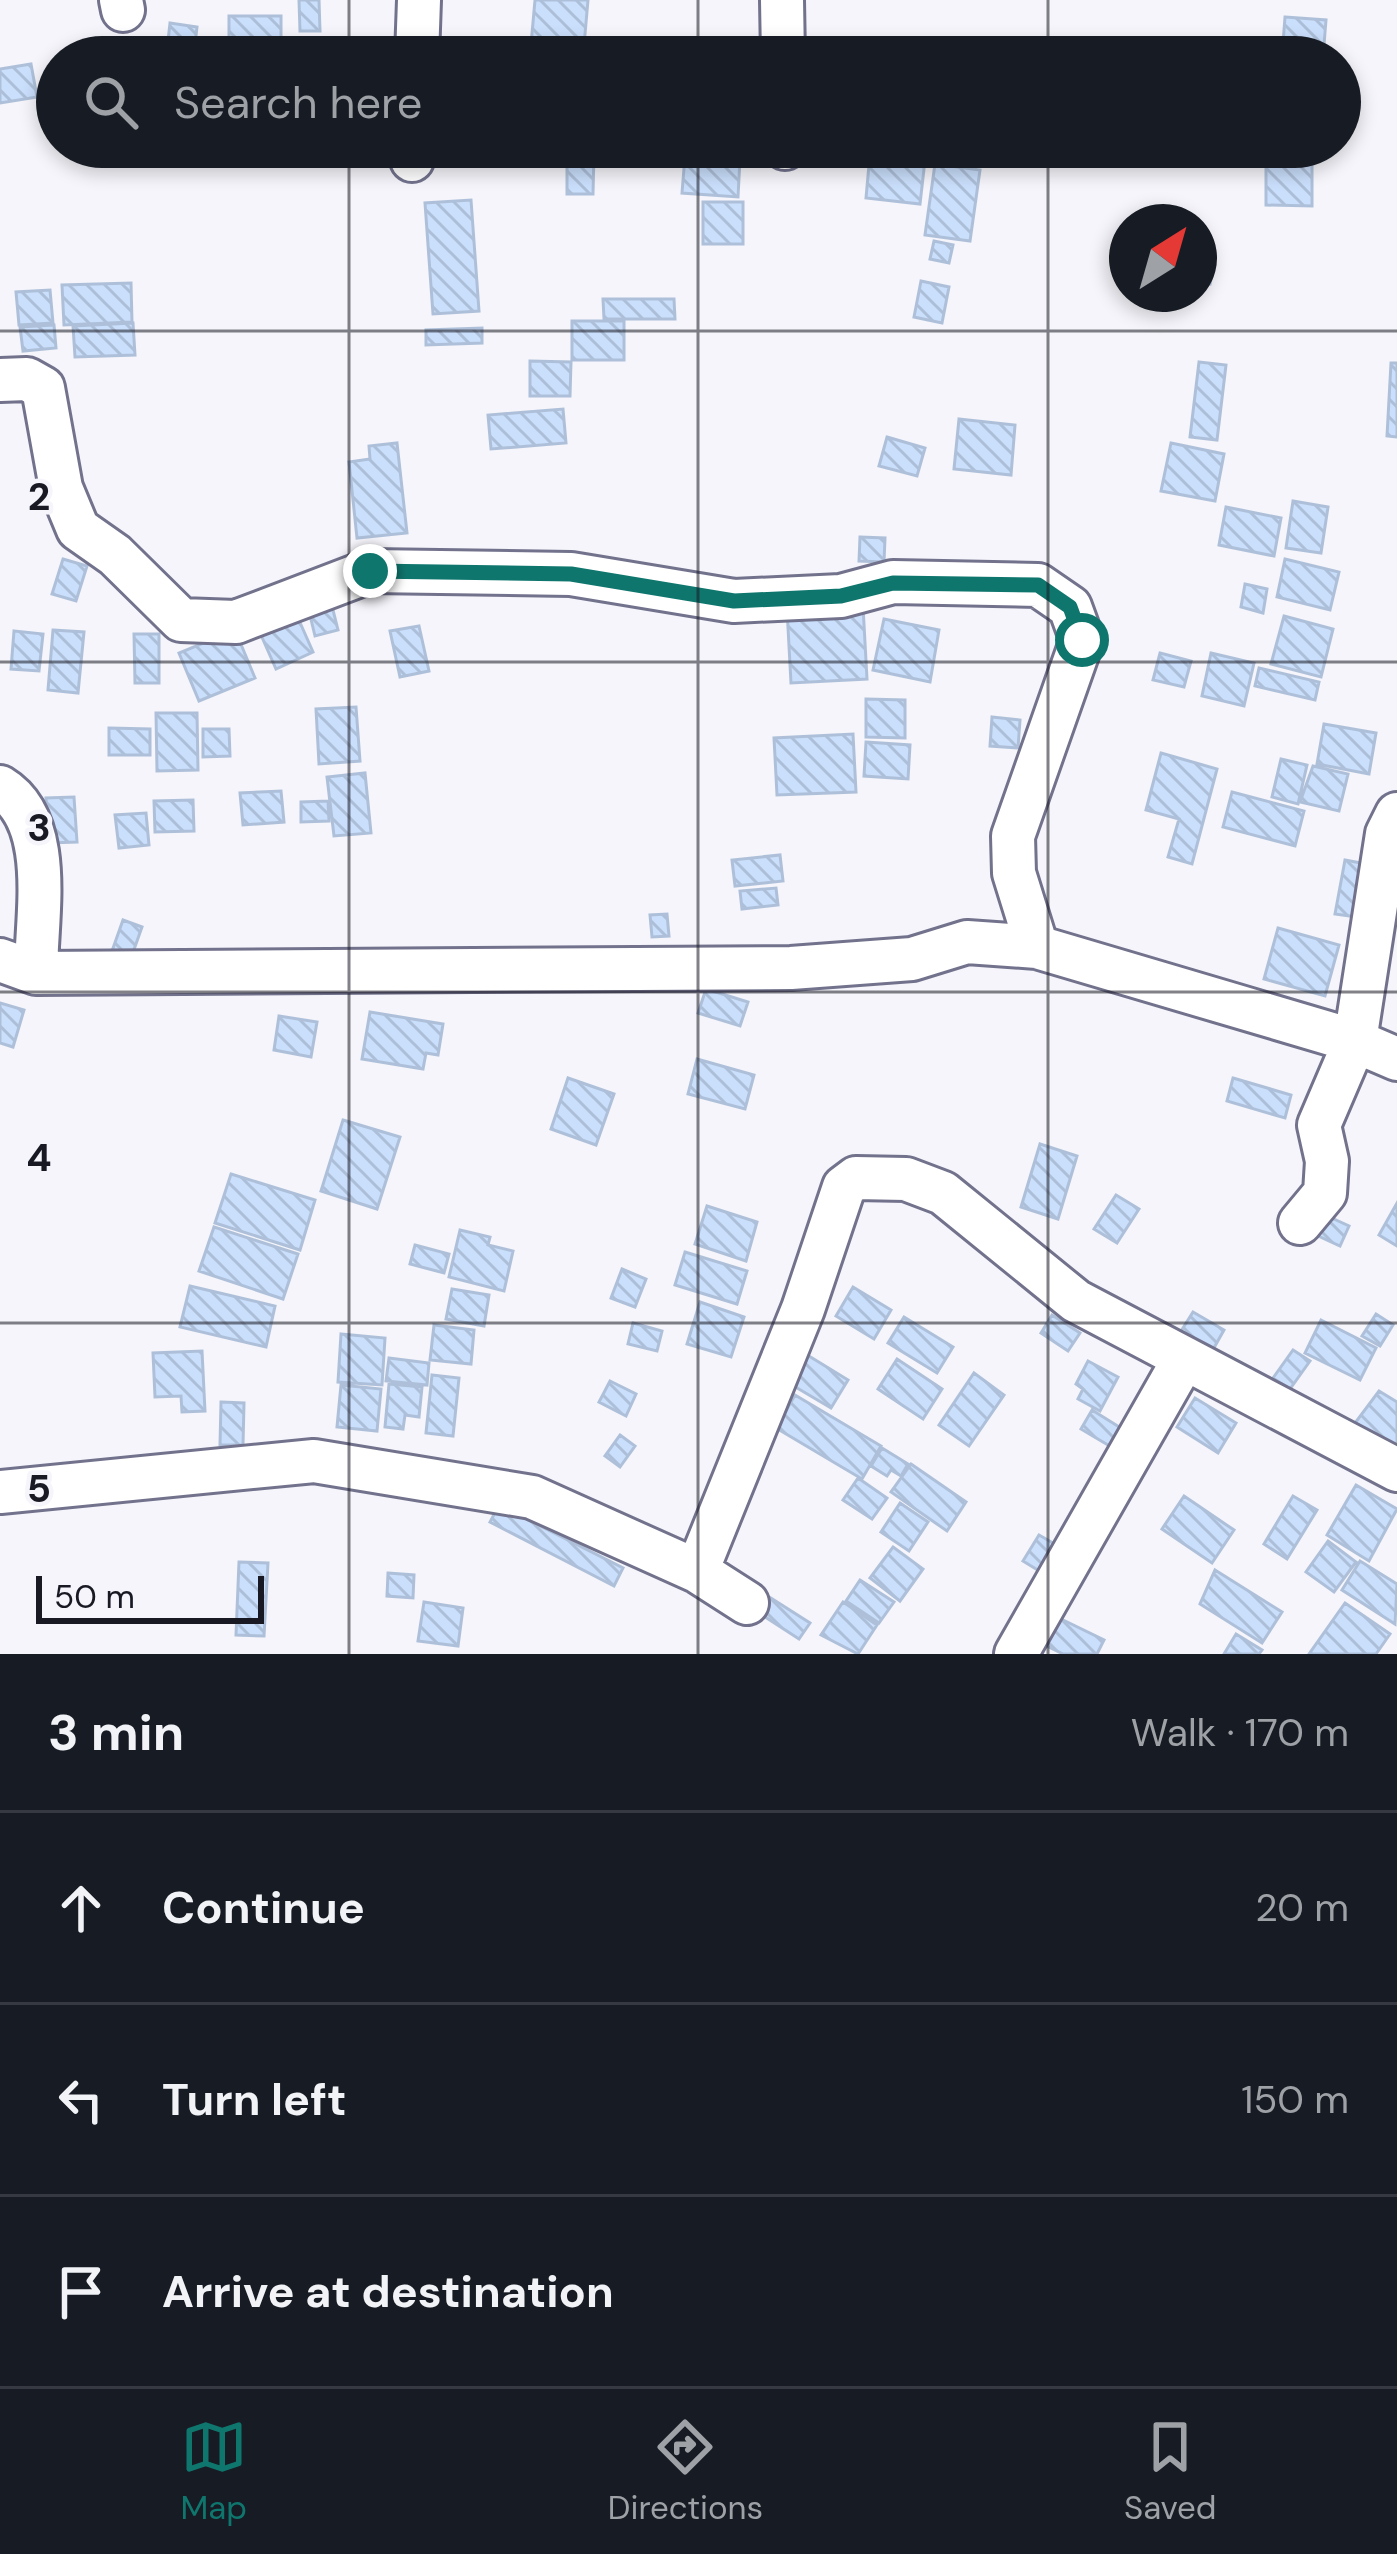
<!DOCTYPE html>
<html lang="en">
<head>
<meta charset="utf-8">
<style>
  :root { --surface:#171b24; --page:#242831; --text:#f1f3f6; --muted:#9ea1a6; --line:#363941; --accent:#0f766e }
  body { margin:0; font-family:"DM Sans",sans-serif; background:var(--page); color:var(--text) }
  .compass { position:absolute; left:1109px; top:204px; width:108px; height:108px; border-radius:50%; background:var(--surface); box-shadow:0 6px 18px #0003; rotate:37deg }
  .scale { position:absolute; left:36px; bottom:30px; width:228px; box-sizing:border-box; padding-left:12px; border:6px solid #191924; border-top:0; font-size:33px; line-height:42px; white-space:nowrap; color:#191924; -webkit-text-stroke:9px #f5f5fb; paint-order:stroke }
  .stop { position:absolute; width:36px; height:36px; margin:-27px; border:9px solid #0f766e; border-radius:50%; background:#fff }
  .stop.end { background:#0f766e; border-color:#fff; box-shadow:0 3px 12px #0008 }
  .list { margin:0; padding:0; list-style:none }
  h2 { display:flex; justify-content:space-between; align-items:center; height:156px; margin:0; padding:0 48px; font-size:51px }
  h2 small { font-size:39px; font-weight:400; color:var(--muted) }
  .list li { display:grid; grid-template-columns:78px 1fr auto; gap:36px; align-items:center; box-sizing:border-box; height:192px; padding:0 48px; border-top:3px solid var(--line) }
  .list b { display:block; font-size:45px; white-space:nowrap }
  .list em { font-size:39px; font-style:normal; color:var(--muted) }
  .icon { flex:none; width:66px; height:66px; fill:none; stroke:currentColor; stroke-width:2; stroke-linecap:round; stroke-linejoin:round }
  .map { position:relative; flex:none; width:1397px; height:1654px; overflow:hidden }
  .search { position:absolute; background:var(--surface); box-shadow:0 6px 18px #0003; left:36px; right:36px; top:36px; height:132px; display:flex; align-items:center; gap:30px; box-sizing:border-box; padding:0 42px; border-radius:66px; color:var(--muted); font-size:45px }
  .sheet { height:732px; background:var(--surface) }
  nav { display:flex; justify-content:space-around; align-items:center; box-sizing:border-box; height:168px; border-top:3px solid var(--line); background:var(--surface); font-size:33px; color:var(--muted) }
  nav a { display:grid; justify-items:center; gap:6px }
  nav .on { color:var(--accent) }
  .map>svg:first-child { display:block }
  .building { fill:url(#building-back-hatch); stroke:#aec0d9; stroke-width:3 }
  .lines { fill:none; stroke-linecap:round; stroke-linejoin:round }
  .minor-casing { stroke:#72728d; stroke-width:48 }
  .minor { stroke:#fff; stroke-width:42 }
  .route { stroke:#0f766e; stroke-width:15 }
  .grid { fill:none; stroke:#191924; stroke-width:3; stroke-opacity:0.55 }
  .grid-label { font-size:39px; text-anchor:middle; font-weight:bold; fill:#191924; stroke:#f5f5fb; stroke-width:9; stroke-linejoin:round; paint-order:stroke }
</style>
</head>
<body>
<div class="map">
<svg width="1397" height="1654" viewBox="0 0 1397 1654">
  <defs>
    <pattern id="building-back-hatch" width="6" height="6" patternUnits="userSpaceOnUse" patternTransform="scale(3)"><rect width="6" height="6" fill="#cadffc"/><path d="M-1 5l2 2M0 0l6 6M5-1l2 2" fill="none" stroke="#adbfd8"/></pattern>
  </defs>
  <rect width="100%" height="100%" fill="#f5f5fb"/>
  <path class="building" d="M299,0h20l1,31h-20z
    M535,0h53l-5,57 -53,-1z
    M229,16h52v37l-52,-1z
    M1285,17l41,3 -3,37h-41z
    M170,23l27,4 -2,17 -27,-3z
    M31,64l6,33 -37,6v-34z
    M567,152h27l-1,42h-26z
    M870,154l55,6 -5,44 -54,-6z
    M685,156l55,3 -2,38 -56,-4z
    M1266,158l46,1v47l-46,-1z
    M935,164l45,6 -10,71 -45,-6z
    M471,200l8,111 -46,3 -8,-111z
    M703,202h40v42h-40z
    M934,241l19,4 -4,18 -19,-4z
    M1199,251l16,8 -5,25 -11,-2z
    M921,281l28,6 -7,36 -28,-6z
    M131,283l1,39 -68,3 -2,-40z
    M50,290l3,33 -34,2 -3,-33z
    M603,299h71l1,20h-71z
    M572,321h52v39h-52z
    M133,323l2,32 -60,2 -2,-31z
    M54,325l2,23 -33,3 -3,-24z
    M482,328v15l-56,2v-15z
    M530,361l41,1 -1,34h-40z
    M1199,362l27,3 -9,75 -27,-3z
    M1391,363h6v74l-10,-1z
    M563,409l3,34 -75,6 -3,-34z
    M959,419l56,6 -4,50 -57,-6z
    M887,437l38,11 -8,28 -38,-10z
    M397,443l10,90 -50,5 -8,-76 21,-3 -1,-13z
    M1171,443l53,11 -9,47 -54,-10z
    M1293,501l35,6 -7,46 -35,-5z
    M1226,507l55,11 -7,38 -55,-11z
    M860,537l25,1 -1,24 -25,-1z
    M63,559l24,7 -11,35 -24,-7z
    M1285,559l54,13 -9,38 -53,-13z
    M1245,584l22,5 -4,24 -22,-6z
    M331,602l7,28 -23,6 -7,-29z
    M863,606l4,73 -76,4 -4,-74z
    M1284,616l49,13 -12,48 -50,-13z
    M298,618l15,34 -37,17 -15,-34z
    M884,619l55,11 -9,52 -57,-12z
    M419,626l10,45 -29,6 -10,-46z
    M53,630l31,2 -6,61 -30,-3z
    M235,630l20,48 -56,23 -20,-48z
    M14,631l29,3 -4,37 -28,-2z
    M134,634h25v49h-24z
    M1160,653l31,8 -7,26 -31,-7z
    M1211,653l43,10 -10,43 -42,-10z
    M1259,668l60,14 -4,18 -60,-14z
    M866,699l39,1v38l-39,-1z
    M356,707l4,54 -41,3 -3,-55z
    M156,713h41l1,57 -41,1z
    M992,717l28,3 -2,28 -28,-2z
    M1324,724l52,9 -7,41 -52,-10z
    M109,728l41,1v26h-41z
    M203,729h26l1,27 -27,1z
    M853,734l3,58 -79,3 -3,-57z
    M866,742l44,3 -2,34 -44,-3z
    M1161,753l56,16 -25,95 -24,-7 11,-38 -33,-9z
    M1281,759l26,6 -9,39 -26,-7z
    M1313,766l35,8 -9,37 -39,-9z
    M365,773l6,60 -37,3 -7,-59z
    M281,791l3,31 -41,3 -3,-32z
    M1232,792l72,19 -9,35 -72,-19z
    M74,797l3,45 -28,1 -3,-45z
    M193,800l1,31 -39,1 -1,-31z
    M328,801l1,20 -28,1v-20z
    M146,813l3,32 -30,3 -4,-33z
    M780,855l3,26 -48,5 -3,-26z
    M1345,860l21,4 -9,53 -22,-3z
    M776,888l2,17 -36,4 -2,-18z
    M667,914l2,22 -17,1 -2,-22z
    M123,920l19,7 -11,31 -19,-7z
    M1278,928l61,17 -14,51 -61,-17z
    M706,989l42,13 -8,24 -42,-13z
    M0,1003l24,7 -11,37 -13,-4z
    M370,1012l73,12 -5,31 -12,-2 -3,16 -61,-10z
    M279,1016l38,6 -6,35 -37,-7z
    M697,1059l57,16 -9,34 -57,-15z
    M568,1078l46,16 -18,51 -45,-16z
    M1233,1078l58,17 -6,23 -58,-17z
    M343,1120l57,17 -23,72 -56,-18z
    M1040,1144l37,12 -19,63 -37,-12z
    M231,1174l84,26 -15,50 -85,-27z
    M1116,1195l23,14 -22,34 -23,-14z
    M1397,1203v43l-18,-11z
    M707,1206l50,16 -11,39 -51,-17z
    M1323,1214l26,12 -9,20 -26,-12z
    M214,1227l84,27 -15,45 -84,-28z
    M460,1230l30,7 -2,8 25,6 -9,40 -55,-14z
    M415,1245l34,9 -5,19 -34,-9z
    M685,1252l62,19 -10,33 -62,-19z
    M622,1269l24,10 -11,28 -24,-9z
    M190,1286l85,20 -9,41 -86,-20z
    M853,1287l38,23 -17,29 -38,-23z
    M452,1289l37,6 -5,31 -38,-7z
    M700,1302l44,15 -13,40 -44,-13z
    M1193,1312l31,18 -14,25 -32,-19z
    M1376,1314l17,11 -13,21 -18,-10z
    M1052,1315l28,18 -12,18 -27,-18z
    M904,1317l49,30 -16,26 -49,-30z
    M1321,1320l55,28 -16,32 -55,-27z
    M633,1323l29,8 -5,20 -29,-7z
    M434,1325l40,5 -3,34 -41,-4z
    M341,1334l44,4 -3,47 -44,-3z
    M1293,1350l17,11 -20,28 -17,-11z
    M202,1351l3,60 -23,1 -1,-16 -26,1 -2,-44z
    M804,1353l44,27 -17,28 -44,-26z
    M389,1358l40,5 -2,22 -41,-4z
    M897,1359l45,30 -19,30 -45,-30z
    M1088,1361l30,16 -18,34 -22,-12 5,-10 -7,-5z
    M974,1373l30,22 -35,51 -30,-21z
    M432,1375l27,3 -6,58 -27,-3z
    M610,1381l26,13 -10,22 -27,-14z
    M389,1384l33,3 -3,30 -14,-2 -2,14 -18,-2z
    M341,1385l40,4 -4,42 -40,-4z
    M1379,1391l18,11v45l-42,-24z
    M795,1395l86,51 -19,33 -86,-51z
    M1195,1398l41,25 -18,30 -41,-26z
    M221,1402l23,1 -1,42h-23z
    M1092,1410l32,20 -11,18 -32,-19z
    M620,1435l15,11 -15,21 -15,-11z
    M882,1448l26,16 -7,12 -10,-6 -4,6 -16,-10z
    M911,1464l55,38 -19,29 -56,-39z
    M858,1478l29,20 -15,21 -29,-19z
    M1356,1485l41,24 -28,52 -42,-26z
    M1184,1496l50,34 -22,33 -50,-34z
    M1293,1496l24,14 -30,49 -23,-15z
    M900,1503l28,19 -19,29 -28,-19z
    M499,1505l124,63 -9,18 -124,-64z
    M1039,1535l26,15 -16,27 -26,-16z
    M1328,1541l28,21 -22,30 -28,-20z
    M893,1547l30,22 -23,32 -30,-23z
    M1360,1561l37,23 -2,40 -53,-34z
    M239,1562l29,1 -4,73 -28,-1z
    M1215,1570l67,42 -20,31 -62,-39z
    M388,1573l26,2 -1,23 -26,-2z
    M860,1580l34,22 -15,21 -33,-22z
    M763,1593l47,30 -11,16 -46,-30z
    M424,1602l39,6 -5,38 -40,-5z
    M843,1602l34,23 -19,29 -37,-19z
    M1345,1603l45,31 -14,20h-67z
    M1059,1618l45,22 -7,14h-34l-18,-9z
    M1236,1634l26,16 -3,4h-35z"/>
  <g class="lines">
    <g class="minor-casing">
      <path id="minor" d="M121,0l2,10
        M782,0l1,57
        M417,57l2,-57
        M785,147v1
        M412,160v-13
        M0,380l27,-1 16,9 18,100 17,41 37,26 66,65 55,2 134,-51 201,3 163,27 107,-5 52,-14 145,3 32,22 12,33 -69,196 1,37 23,74
        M0,787c56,34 36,130 36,186l-36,-13
        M36,973l755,-5 121,-9 55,-17 70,5 318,94 42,18
        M1300,1223l25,-30 2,-32 -8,-36 36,-84 32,-207 10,-20
        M0,1492l314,-31 218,36 165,74
        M747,1603l-50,-32 106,-262 41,-122 12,-9 50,1 37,14 133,108 321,169
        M1016,1654l168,-295"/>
    </g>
    <use href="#minor" class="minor"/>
  </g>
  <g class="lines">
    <path class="route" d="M370,571l201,3 163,27 107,-5 52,-13 145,2 32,22 12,33"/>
  </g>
  <path class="grid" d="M349,0v57M698,0v57M1048,0v57M349,147v1507M698,147v1507M1048,147v1507M0,331h1397M0,662h1397M0,992h1397M0,1323h1397"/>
  <g class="grid-label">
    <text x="39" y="510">2</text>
    <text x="39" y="841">3</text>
    <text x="39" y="1171">4</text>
    <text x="39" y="1502">5</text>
  </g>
</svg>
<svg class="compass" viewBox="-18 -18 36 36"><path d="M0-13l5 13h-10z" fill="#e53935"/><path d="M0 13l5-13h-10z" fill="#9ea1a6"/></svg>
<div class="scale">50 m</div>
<div class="stop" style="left:1082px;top:640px"></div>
<div class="stop end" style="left:370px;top:571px"></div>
<div class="search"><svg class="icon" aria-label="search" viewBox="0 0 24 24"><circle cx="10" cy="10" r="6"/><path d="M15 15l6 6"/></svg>Search here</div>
</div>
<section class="sheet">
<h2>3 min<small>Walk · 170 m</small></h2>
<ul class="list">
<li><svg class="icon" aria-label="ahead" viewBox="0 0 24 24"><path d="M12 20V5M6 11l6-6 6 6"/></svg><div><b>Continue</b></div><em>20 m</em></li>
<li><svg class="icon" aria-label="left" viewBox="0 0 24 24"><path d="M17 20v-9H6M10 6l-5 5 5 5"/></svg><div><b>Turn left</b></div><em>150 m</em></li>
<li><svg class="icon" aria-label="arrive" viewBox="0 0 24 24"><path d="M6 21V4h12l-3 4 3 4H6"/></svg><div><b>Arrive at destination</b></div></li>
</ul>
</section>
<nav>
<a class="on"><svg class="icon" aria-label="map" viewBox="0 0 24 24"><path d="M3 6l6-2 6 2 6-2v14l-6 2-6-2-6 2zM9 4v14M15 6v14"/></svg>Map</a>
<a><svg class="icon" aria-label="directions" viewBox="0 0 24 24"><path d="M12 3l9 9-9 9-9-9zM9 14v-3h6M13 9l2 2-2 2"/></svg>Directions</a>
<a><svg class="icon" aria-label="saved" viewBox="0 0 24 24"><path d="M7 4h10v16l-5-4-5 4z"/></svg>Saved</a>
</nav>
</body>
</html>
